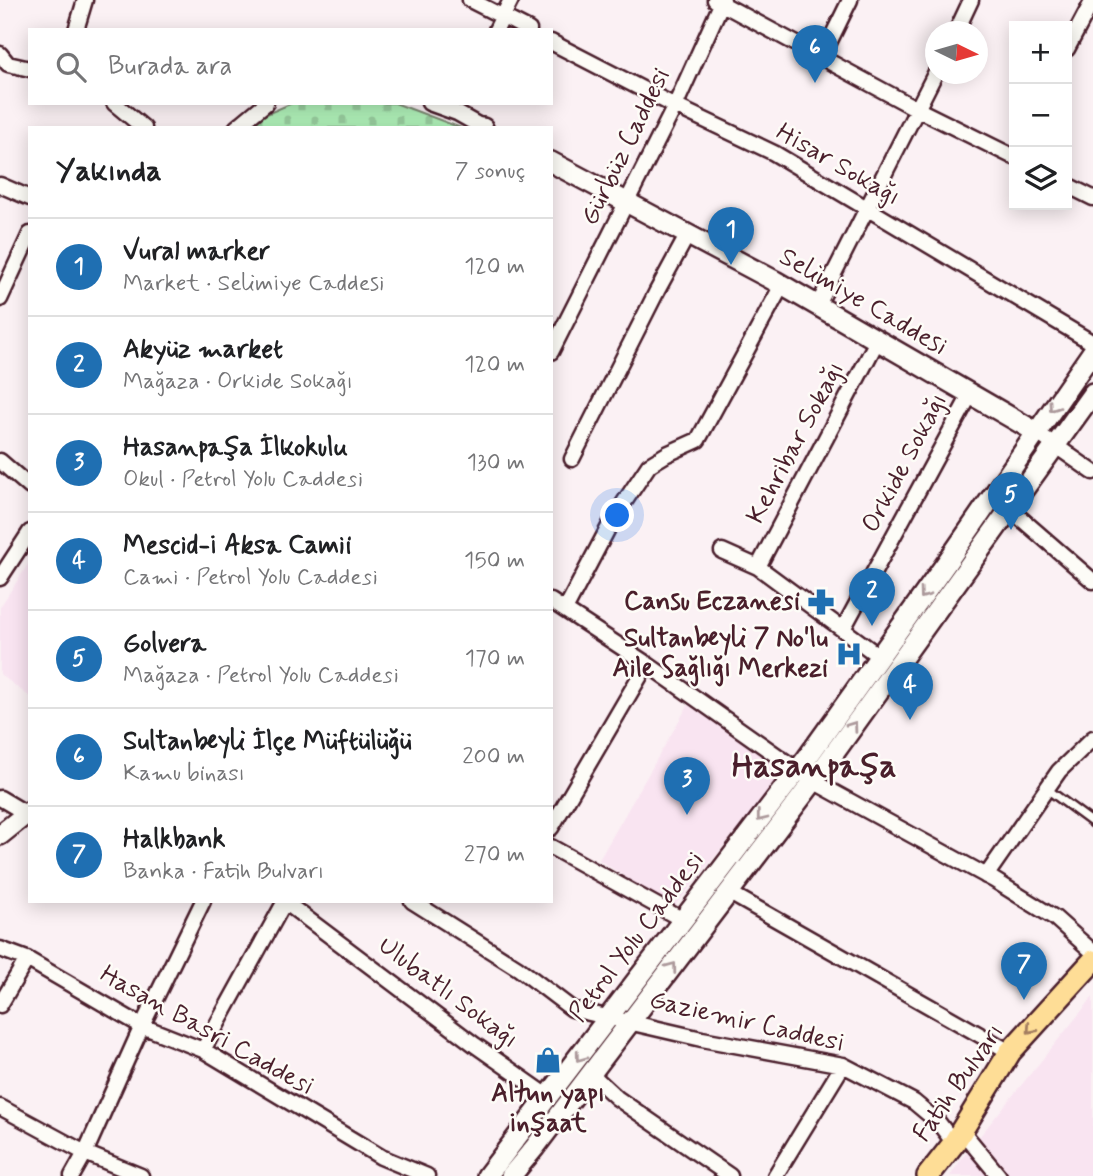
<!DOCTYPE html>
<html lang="tr">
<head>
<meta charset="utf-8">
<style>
  :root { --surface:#fff; --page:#f6f6f6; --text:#202124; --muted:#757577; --line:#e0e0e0; --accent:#1f6fb2 }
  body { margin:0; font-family:Mynerve,sans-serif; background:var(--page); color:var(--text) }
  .controls { position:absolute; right:21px; top:21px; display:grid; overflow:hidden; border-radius:0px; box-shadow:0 4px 18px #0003 }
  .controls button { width:63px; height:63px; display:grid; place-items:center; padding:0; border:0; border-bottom:2px solid var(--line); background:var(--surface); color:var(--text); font:35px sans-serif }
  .compass { position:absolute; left:925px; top:21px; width:63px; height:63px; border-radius:50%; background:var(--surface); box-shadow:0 4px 18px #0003; rotate:95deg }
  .you { position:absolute; left:618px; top:516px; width:24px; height:24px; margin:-18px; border:5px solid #fff; border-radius:50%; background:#1a73e8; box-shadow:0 0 0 10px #1a73e833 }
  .badge { display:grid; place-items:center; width:46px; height:46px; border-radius:50%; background:var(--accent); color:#fff; font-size:23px; font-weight:700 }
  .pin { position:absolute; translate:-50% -58px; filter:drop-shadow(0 2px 4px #0008) }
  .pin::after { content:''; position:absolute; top:37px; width:24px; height:21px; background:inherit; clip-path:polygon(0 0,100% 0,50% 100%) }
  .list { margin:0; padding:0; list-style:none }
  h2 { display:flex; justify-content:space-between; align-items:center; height:91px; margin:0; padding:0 28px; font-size:30px }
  h2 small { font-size:23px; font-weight:400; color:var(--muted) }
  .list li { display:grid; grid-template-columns:46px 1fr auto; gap:21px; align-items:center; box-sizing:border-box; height:98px; padding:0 28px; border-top:2px solid var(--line) }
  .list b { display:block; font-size:26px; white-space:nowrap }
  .list p { margin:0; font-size:23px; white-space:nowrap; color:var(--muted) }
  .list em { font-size:23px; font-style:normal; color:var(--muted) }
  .icon { flex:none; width:38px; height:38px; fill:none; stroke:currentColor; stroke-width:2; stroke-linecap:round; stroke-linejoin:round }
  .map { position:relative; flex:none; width:1093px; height:1176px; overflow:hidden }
  .search { position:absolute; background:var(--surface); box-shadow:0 4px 18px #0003; left:28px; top:28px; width:525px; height:77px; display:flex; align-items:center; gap:18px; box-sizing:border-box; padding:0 24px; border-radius:0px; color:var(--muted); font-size:26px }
  .panel { position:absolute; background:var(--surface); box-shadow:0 4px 18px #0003; left:28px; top:126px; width:525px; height:777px; border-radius:0px }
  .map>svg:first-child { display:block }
  .built { fill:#f9e4f1 }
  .cemetery { fill:url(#cemetery-stones); stroke:#7c8872; stroke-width:2 }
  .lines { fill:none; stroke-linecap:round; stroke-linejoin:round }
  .lane-casing { stroke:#4a1f2b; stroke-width:12 }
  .street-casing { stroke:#4a1f2b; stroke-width:19 }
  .secondary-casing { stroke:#4a1f2b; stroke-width:24 }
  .primary-casing { stroke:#4a1f2b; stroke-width:26 }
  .lane { stroke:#fdfcf7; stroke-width:7 }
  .street { stroke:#fdfcf7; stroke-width:14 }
  .secondary { stroke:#fdfcf7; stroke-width:19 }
  .primary { stroke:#fedd96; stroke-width:21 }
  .oneway { stroke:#ac999b }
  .oneway2 { stroke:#a47e60 }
  .labels { text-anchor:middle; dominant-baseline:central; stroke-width:5; stroke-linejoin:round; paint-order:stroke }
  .street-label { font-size:26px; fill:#4a1f2b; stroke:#fdfcf7 }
  .poi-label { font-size:26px; font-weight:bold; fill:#4a1f2b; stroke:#fdfcf7; text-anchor:end }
  .district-label { font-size:33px; font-weight:bold; fill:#4a1f2b; stroke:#fdfcf7 }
</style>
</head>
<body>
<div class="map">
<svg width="1093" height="1176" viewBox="0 0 1093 1176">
  <defs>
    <pattern id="cemetery-stones" width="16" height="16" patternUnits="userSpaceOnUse" patternTransform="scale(1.75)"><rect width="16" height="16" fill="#aff0b8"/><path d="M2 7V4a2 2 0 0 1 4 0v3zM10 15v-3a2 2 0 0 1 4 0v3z" fill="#98cd9e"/></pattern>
  </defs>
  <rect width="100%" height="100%" fill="#fbf1f4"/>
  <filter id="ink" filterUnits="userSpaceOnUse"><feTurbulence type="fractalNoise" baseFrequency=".0143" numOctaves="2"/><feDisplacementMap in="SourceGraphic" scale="14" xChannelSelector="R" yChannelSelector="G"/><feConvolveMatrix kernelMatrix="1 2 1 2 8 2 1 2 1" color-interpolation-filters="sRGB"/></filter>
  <g filter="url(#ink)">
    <path class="built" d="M29,563h1v134l-30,-23v-67z
      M688,705l98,65 -113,138 -74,-48z
      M1093,997v179h-143l12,-18z"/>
    <path class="cemetery" d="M292,103h103l66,25h-214l6,-8z"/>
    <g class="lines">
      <g class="lane-casing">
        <path id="lane" d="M1047,789l46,34"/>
      </g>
      <g class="street-casing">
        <path id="street" d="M470,0l59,30
          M715,0l202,109 97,48
          M76,30l9,-30
          M496,30l15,-30
          M956,32l15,-32
          M551,42l124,64 99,47 319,190
          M1067,49l26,-49
          M0,54l8,10 22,5
          M822,57l28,-57
          M114,103l30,25
          M429,103l28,10 23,13
          M236,128l30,-25
          M0,185l30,13
          M1067,185l26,13
          M0,299l30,-65
          M817,307l119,-235
          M551,352l124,-246 48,-106
          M1036,432l57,40
          M572,459l85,-168 31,-57
          M0,461l30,26
          M1010,509l83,72
          M722,551l36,16 122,90
          M758,567l119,-226
          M0,578l30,-46
          M551,601l96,63 166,117 181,99 61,38 38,34
          M565,610l48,-91 36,-54 18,-11 31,-14 84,-155
          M843,629l127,-234
          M0,798l27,16
          M551,828l96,-164
          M551,847l132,73
          M986,876l73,-105 34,-33
          M728,892l282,160
          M412,901l106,67 54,41 130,30 141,26 71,37 24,20 16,21
          M285,902l190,143 74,52
          M0,949l27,10 115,67 61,24 178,107 46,19
          M0,1005l27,-46
          M203,1050l82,-149
          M591,1074l26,24 113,78
          M0,1107l85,46 56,23
          M962,1131l37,45
          M72,1176l13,-23 57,-127 61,-125
          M775,1176l68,-111"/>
      </g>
      <g class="secondary-casing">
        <path id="secondary" d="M479,128h4
          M551,162l224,119 261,151
          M0,835l30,-24
          M487,1176l320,-418 138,-193 148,-214
          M511,1176l24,-29 287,-377 271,-377"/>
      </g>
      <g class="primary-casing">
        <path id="primary" d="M928,1176l26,-33 56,-91 83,-91"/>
      </g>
      <use href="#lane" class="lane"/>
      <use href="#street" class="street"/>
      <use href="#secondary" class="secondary"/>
      <use href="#primary" class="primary"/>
    </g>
    <defs><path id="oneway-chevron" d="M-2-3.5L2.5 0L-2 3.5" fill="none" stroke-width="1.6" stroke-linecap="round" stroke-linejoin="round" transform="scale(1.75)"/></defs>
    <g class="oneway">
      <use href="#oneway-chevron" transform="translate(1053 407) rotate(125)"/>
      <use href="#oneway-chevron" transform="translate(924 594) rotate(126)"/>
      <use href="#oneway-chevron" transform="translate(853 726) rotate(-54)"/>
      <use href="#oneway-chevron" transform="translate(761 817) rotate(128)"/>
      <use href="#oneway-chevron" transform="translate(672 967) rotate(-53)"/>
      <use href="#oneway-chevron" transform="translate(580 1057) rotate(127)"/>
    </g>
    <use class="oneway2" href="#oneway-chevron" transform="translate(1031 1029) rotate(132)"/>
  </g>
  <defs>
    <g id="pharmacy-bare" transform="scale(2.1)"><path d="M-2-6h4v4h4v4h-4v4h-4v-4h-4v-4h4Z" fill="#1f6fb2" stroke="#fdfcf7" stroke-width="2.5" paint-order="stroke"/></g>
    <g id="hospital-bare" transform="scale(2.1)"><path d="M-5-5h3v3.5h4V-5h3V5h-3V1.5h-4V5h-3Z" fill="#1f6fb2" stroke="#fdfcf7" stroke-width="2.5" paint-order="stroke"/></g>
    <g id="shop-bare" transform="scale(2.1)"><path d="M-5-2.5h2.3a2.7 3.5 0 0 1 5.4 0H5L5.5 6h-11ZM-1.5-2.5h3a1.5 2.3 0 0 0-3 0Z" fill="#1f6fb2" stroke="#fdfcf7" stroke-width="2.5" paint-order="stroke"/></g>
  </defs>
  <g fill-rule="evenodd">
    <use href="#pharmacy-bare" x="821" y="602"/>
    <use href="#hospital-bare" x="849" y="654"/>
    <use href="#shop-bare" x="548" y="1060"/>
  </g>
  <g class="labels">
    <g class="street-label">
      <text transform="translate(626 147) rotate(-64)">Gürbüz Caddesi</text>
      <text transform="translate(838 165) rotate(30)">Hisar Sokağı</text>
      <text transform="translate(863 302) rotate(30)">Selimiye Caddesi</text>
      <text transform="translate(796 443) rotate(-62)">Kehribar Sokağı</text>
      <text transform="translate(905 463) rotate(-62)">Orkide Sokağı</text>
      <text transform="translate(637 937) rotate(-53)">Petrol Yolu Caddesi</text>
      <text transform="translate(448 993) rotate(37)">Ulubatlı Sokağı</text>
      <text transform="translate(747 1022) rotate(13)">Gaziemir Caddesi</text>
      <text transform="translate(207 1031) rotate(29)">Hasan Basri Caddesi</text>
      <text transform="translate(959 1083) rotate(-55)">Fatih Bulvarı</text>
    </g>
    <g class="poi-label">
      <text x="800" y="602">Cansu Eczanesi</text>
      <text x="828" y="639">Sultanbeyli 7 No'lu<tspan x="828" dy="30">Aile Sağlığı Merkezi</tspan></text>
      <text x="548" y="1094" text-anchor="middle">Altun yapı<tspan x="548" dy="30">inşaat</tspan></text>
    </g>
    <g class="district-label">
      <text x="814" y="767">Hasanpaşa</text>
    </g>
  </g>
</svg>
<div class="controls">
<button>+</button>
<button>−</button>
<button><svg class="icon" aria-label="layers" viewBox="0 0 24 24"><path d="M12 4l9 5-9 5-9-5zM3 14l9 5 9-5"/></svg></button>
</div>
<svg class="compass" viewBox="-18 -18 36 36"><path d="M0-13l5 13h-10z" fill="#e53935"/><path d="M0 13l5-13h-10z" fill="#757577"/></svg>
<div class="you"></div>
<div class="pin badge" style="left:731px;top:265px">1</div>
<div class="pin badge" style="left:872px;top:626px">2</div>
<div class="pin badge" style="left:687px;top:815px">3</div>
<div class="pin badge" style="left:910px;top:720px">4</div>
<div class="pin badge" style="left:1011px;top:530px">5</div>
<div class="pin badge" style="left:815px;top:83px">6</div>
<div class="pin badge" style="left:1024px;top:1000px">7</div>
<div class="search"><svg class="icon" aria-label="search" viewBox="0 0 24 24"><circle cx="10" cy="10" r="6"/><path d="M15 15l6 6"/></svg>Burada ara</div>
<section class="panel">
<h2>Yakında<small>7 sonuç</small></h2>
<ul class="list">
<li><span class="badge">1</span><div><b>Vural marker</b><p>Market · Selimiye Caddesi</p></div><em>120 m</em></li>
<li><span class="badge">2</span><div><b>Akyüz market</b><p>Mağaza · Orkide Sokağı</p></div><em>120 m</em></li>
<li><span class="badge">3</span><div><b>Hasanpaşa İlkokulu</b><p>Okul · Petrol Yolu Caddesi</p></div><em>130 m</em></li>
<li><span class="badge">4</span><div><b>Mescid-i Aksa Camii</b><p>Cami · Petrol Yolu Caddesi</p></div><em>150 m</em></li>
<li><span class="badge">5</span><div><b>Golvera</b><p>Mağaza · Petrol Yolu Caddesi</p></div><em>170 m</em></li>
<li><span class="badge">6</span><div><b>Sultanbeyli İlçe Müftülüğü</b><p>Kamu binası</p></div><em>200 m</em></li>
<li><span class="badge">7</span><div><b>Halkbank</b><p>Banka · Fatih Bulvarı</p></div><em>270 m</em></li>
</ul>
</section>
</div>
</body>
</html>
